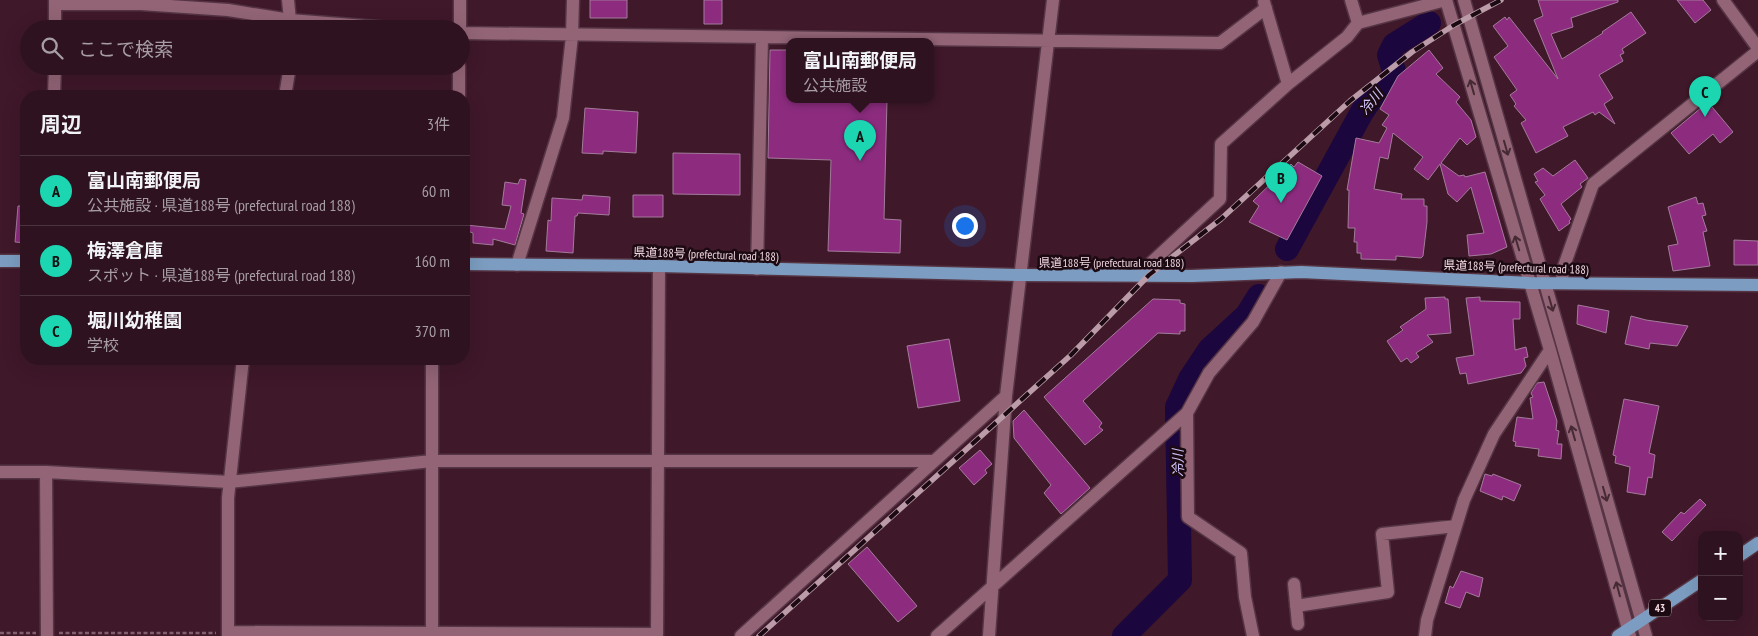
<!DOCTYPE html>
<html lang="ja">
<head>
<meta charset="utf-8">
<style>
  :root { --surface:#2f1220; --page:#371b29; --text:#f1f3f6; --muted:#a79ea5; --line:#4a323e; --accent:#1cd5b1 }
  body { margin:0; font-family:"PT Sans Narrow","Noto Sans JP",sans-serif; background:var(--page); color:var(--text) }
  .controls { position:absolute; right:15px; bottom:15px; display:grid; overflow:hidden; border-radius:10px; box-shadow:0 5px 20px #0002 }
  .controls button { width:45px; height:45px; display:grid; place-items:center; padding:0; border:0; border-bottom:1px solid var(--line); background:var(--surface); color:var(--text); font:25px sans-serif }
  .you { position:absolute; left:964px; top:225px; width:18px; height:18px; margin:-12px; border:4px solid #fff; border-radius:50%; background:#1a73e8; box-shadow:0 0 0 8px #1a73e833 }
  .badge { display:grid; place-items:center; width:32px; height:32px; border-radius:50%; background:var(--accent); color:#111; font-size:16px; font-weight:700 }
  .pin { position:absolute; translate:-50% -41px; filter:drop-shadow(0 1px 2px #0008) }
  .pin::after { content:''; position:absolute; top:26px; width:18px; height:15px; background:inherit; clip-path:polygon(0 0,100% 0,50% 100%) }
  .popup { position:absolute; left:786px; top:38px; width:148px; height:65px; box-sizing:border-box; display:grid; place-content:center; border-radius:10px; background:var(--surface); filter:drop-shadow(0 1px 4px #0005); font-size:16px; white-space:nowrap; color:var(--muted) }
  .popup b { font-size:19px; color:var(--text) }
  .popup::after { content:''; position:absolute; left:50%; top:100%; margin-left:-10px; border:10px solid transparent; border-top-color:var(--surface) }
  .list { margin:0; padding:0; list-style:none }
  h2 { display:flex; justify-content:space-between; align-items:center; height:65px; margin:0; padding:0 20px; font-size:21px }
  h2 small { font-size:16px; font-weight:400; color:var(--muted) }
  .list li { display:grid; grid-template-columns:32px 1fr auto; gap:15px; align-items:center; box-sizing:border-box; height:70px; padding:0 20px; border-top:1px solid var(--line) }
  .list b { display:block; font-size:19px; white-space:nowrap }
  .list p { margin:0; font-size:16px; white-space:nowrap; color:var(--muted) }
  .list em { font-size:16px; font-style:normal; color:var(--muted) }
  .icon { flex:none; width:28px; height:28px; fill:none; stroke:currentColor; stroke-width:2; stroke-linecap:round; stroke-linejoin:round }
  .map { position:relative; flex:none; width:1758px; height:636px; overflow:hidden }
  .search { position:absolute; background:var(--surface); box-shadow:0 5px 20px #0002; left:20px; top:20px; width:450px; height:55px; display:flex; align-items:center; gap:12px; box-sizing:border-box; padding:0 18px; border-radius:28px; color:var(--muted); font-size:19px }
  .panel { position:absolute; background:var(--surface); box-shadow:0 5px 20px #0002; left:20px; top:90px; width:450px; height:275px; border-radius:20px }
  .map>svg:first-child { display:block }
  .lines { fill:none; stroke-linecap:round; stroke-linejoin:round }
  .river { stroke:#1c063e; stroke-width:24 }
  .building { fill:#8d2c7f; stroke:#a37b9a }
  .minor-casing { stroke:#553544; stroke-width:15 }
  .major-casing { stroke:#553544; stroke-width:15 }
  .path { stroke:#825f6e; stroke-width:2.5; stroke-dasharray:4 2.5; stroke-linecap:butt }
  .minor { stroke:#926476; stroke-width:12 }
  .major { stroke:#7c9dc1; stroke-width:12 }
  .rail-casing { stroke:#ba9ba7; stroke-width:5.5 }
  .rail { stroke:#1b0a11; stroke-width:4; stroke-dasharray:11; stroke-linecap:butt }
  .oneway { stroke:#452a34 }
  .labels { text-anchor:middle; dominant-baseline:central; stroke-width:5; stroke-linejoin:round; paint-order:stroke }
  .shield { fill:#1b0a11; stroke:#b29aa3; stroke-width:1 }
  .shield-label { font-size:11px; font-weight:bold; fill:#f2d7e1 }
  .street-label { font-size:12px; fill:#f2d7e1; stroke:#1b0a11 }
  .water-label { font-size:14px; font-style:italic; fill:#d1c5fc; stroke:#1b0a11 }
</style>
</head>
<body>
<div class="map">
<svg width="1758" height="636" viewBox="0 0 1758 636">
  <rect width="100%" height="100%" fill="#3f182a"/>
  <g class="lines">
    <path class="river" d="M1287,249l75,-137 12,-18 18,-15 2,-8 -5,-16 5,-10 35,-22
      M1124,636l56,-56 -3,-173 13,-28 20,-30 37,-34 12,-19"/>
  </g>
  <path class="building" d="M590,0h37v18h-37z
    M704,0h18v24h-18z
    M1538,0h80v2l-47,16 2,9 -22,7 11,25 41,-26 -1,-1 29,-20 15,21 -24,16 2,4 -4,2 3,6 -24,14 14,23 -9,6 11,20 -16,-12 -4,3 -2,-3 -30,15 5,9 -32,17 -15,-30 5,-3 -12,-14 2,-2 -6,-9 7,-5 -23,-33 14,-11 -15,-20 12,-9 2,3 2,-3 49,62 -24,-59 9,-4z
    M1677,0h26l8,10 -16,13z
    M770,50h20v50h97l-3,119 17,1 -1,33 -72,-2 3,-91 -63,-2z
    M1429,50l14,18 -7,6 24,23 -4,5 15,18 5,17 -9,8 -7,-7 -19,25 18,13 5,-1 1,2 20,-5 22,75 -16,7 -22,2 -2,-21 17,-2 -13,-46 -14,15 -9,-8 -8,-30 -12,16 -14,-11 9,-12 -30,-24 -5,26 -8,-2 -6,32 28,5 -1,5h23v7h3v16l-4,34 -2,2 -25,-2v4l-35,-1v-6h-4v-11h-3l1,-14h-7l1,-38h-2l9,-52 23,5 8,-15 -5,-3 7,-10 -9,-6 18,-33z
    M1708,102l25,30 -13,11 -7,-9 -24,20 -18,-21z
    M585,108l53,4 -2,41 -33,-2v3l-21,-1z
    M673,153l67,1v41l-67,-1z
    M1575,160l13,18 -8,6 2,3 -21,17 10,15 -2,2 1,2 -11,8 -19,-32 5,-4 -10,-13 3,-1 -4,-7 9,-6 10,8z
    M1298,162l24,14 -35,64 -38,-18 10,-16 -6,-5 38,-37 3,3z
    M520,179l6,1 -5,33 3,1 -9,31 -22,-6v6l-20,-2v-10l-8,-3 1,-5 39,4 6,-23 -9,-1 3,-23 13,2z
    M583,195l27,2 -1,18 -31,-2 -1,3h-2l-2,37 -27,-2 2,-31 3,1 1,-23 30,2z
    M633,195h30v22h-30z
    M1696,197l2,7 5,-1 3,12 -4,1 5,15 -4,1 7,34 -37,5 -5,-25 10,-2 -10,-37z
    M18,206h8v37l-11,-1z
    M1734,240l24,1v24h-24z
    M1445,297v2h3l3,34 -24,2 6,7 -17,11 3,4 -8,6 -4,-5 -6,4 -14,-21 16,-11 -3,-3 26,-18 -1,-11z
    M1480,297v4l40,1v17h-7l2,31 11,-3 2,10 -4,1 2,8 -5,7 -53,11 -2,-11 -6,1 -4,-16 18,-3 -8,-57z
    M1153,299l27,1v3l5,1v27h-5v3l-22,-1 -75,68 19,22 -3,4 4,3 -18,15 -41,-48z
    M1578,305l31,6 -3,22 -29,-9z
    M1631,316l15,4 42,6 -11,20 -27,-3 -1,6 -24,-5z
    M949,339l11,62 -42,7 -11,-62z
    M1544,382l13,39 -1,9 3,1 -2,13h5l-1,15 -23,-3 1,-7 -24,-3 1,-4 -3,-1 4,-24 16,2 -3,-21 3,-1 -2,-4 6,-10z
    M1624,399l35,7 -10,47 6,2 -3,23 -4,-1 -3,18 -18,-3 3,-25 -15,-4 1,-7 -3,-1z
    M1024,410l66,78 -29,26 -17,-21 7,-8 -37,-47 -1,-17z
    M980,450l12,14 -7,6 2,3 -13,12 -15,-17z
    M1485,474l7,2 1,-2 28,11 -7,16 -11,-5 -1,4 -22,-9z
    M1700,499l6,6 -34,36 -10,-9 19,-20 3,2z
    M867,547l50,59 -19,16 -50,-58z
    M1461,571l22,7 -4,19 -13,-5 -6,16 -15,-5 5,-17 3,2z"/>
  <g class="lines">
    <g class="minor-casing">
      <path id="minor" d="M288,0l2,20
        M1351,0l7,23
        M1446,0l104,350 80,286
        M1464,0l182,636
        M1723,0l35,48
        M1264,2l24,82
        M55,4h86l87,6 62,10 112,9
        M55,29v-29
        M460,29v-29
        M461,33l759,10 46,-35
        M54,96l1,-30
        M285,96l5,-30
        M459,96v-30
        M517,265l46,-147 9,-82 1,-36
        M757,269l5,-231
        M1138,275l82,-76 1,-55 67,-60 59,-47 11,-14 88,-23
        M1562,283l1,-14 30,-85 165,-133
        M432,359v277
        M1187,413l1,104 53,36 4,44 8,39
        M0,472h46l183,10 203,-21h500
        M46,472l1,164
        M1294,584l4,40
        M1296,606l92,-14 -6,-58 74,-8
        M228,632l429,2 2,-368
        M228,636v-138l15,-139
        M741,636l265,-240 47,-396
        M937,636l250,-223 22,-40 44,-51 28,-50
        M989,636l17,-240
        M1425,636l2,-16 37,-120 30,-66 56,-84"/>
    </g>
    <g class="major-casing">
      <path id="major" d="M0,261h26
        M464,264l195,2 361,9 172,1 109,-4 228,11 229,2
        M1739,556l19,-13
        M1618,636l84,-56"/>
    </g>
    <path class="path" d="M0,633h36
      M59,633h157"/>
    <use href="#minor" class="minor"/>
    <use href="#major" class="major"/>
    <g class="rail-casing">
      <path id="rail" d="M759,636l312,-281 78,-80 72,-56 129,-118 62,-49 42,-27 47,-25"/>
    </g>
    <use href="#rail" class="rail"/>
  </g>
  <defs><path id="oneway-shaft" d="M-6 0H5M1.5-3L5.5 0L1.5 3" fill="none" stroke-width="1.6" stroke-linecap="round" stroke-linejoin="round" transform="scale(1.25)"/></defs>
  <g class="oneway">
    <use href="#oneway-shaft" transform="translate(1472 87) rotate(-106)"/>
    <use href="#oneway-shaft" transform="translate(1506 148) rotate(74)"/>
    <use href="#oneway-shaft" transform="translate(1517 243) rotate(-107)"/>
    <use href="#oneway-shaft" transform="translate(1551 304) rotate(74)"/>
    <use href="#oneway-shaft" transform="translate(1573 433) rotate(-106)"/>
    <use href="#oneway-shaft" transform="translate(1605 494) rotate(74)"/>
    <use href="#oneway-shaft" transform="translate(1618 589) rotate(-105)"/>
  </g>
  <g class="labels">
    <rect class="shield" x="1649" y="599.5" width="22" height="17" rx="4"/>
    <g class="shield-label">
      <text x="1660" y="608">43</text>
    </g>
    <g class="street-label">
      <text transform="translate(706 254) rotate(2)">県道188号 (prefectural road 188)</text>
      <text x="1111" y="262">県道188号 (prefectural road 188)</text>
      <text transform="translate(1516 267) rotate(2)">県道188号 (prefectural road 188)</text>
    </g>
    <g class="water-label">
      <text transform="translate(1371 102) rotate(-52)">冷川</text>
      <text transform="translate(1178 463) rotate(-91)">冷川</text>
    </g>
  </g>
</svg>
<div class="controls">
<button>+</button>
<button>−</button>
</div>
<div class="you"></div>
<div class="pin badge" style="left:860px;top:161px">A</div>
<div class="popup"><b>富山南郵便局</b>公共施設</div>
<div class="pin badge" style="left:1281px;top:203px">B</div>
<div class="pin badge" style="left:1705px;top:117px">C</div>
<div class="search"><svg class="icon" aria-label="search" viewBox="0 0 24 24"><circle cx="10" cy="10" r="6"/><path d="M15 15l6 6"/></svg>ここで検索</div>
<section class="panel">
<h2>周辺<small>3件</small></h2>
<ul class="list">
<li><span class="badge">A</span><div><b>富山南郵便局</b><p>公共施設 · 県道188号 (prefectural road 188)</p></div><em>60 m</em></li>
<li><span class="badge">B</span><div><b>梅澤倉庫</b><p>スポット · 県道188号 (prefectural road 188)</p></div><em>160 m</em></li>
<li><span class="badge">C</span><div><b>堀川幼稚園</b><p>学校</p></div><em>370 m</em></li>
</ul>
</section>
</div>
</body>
</html>
